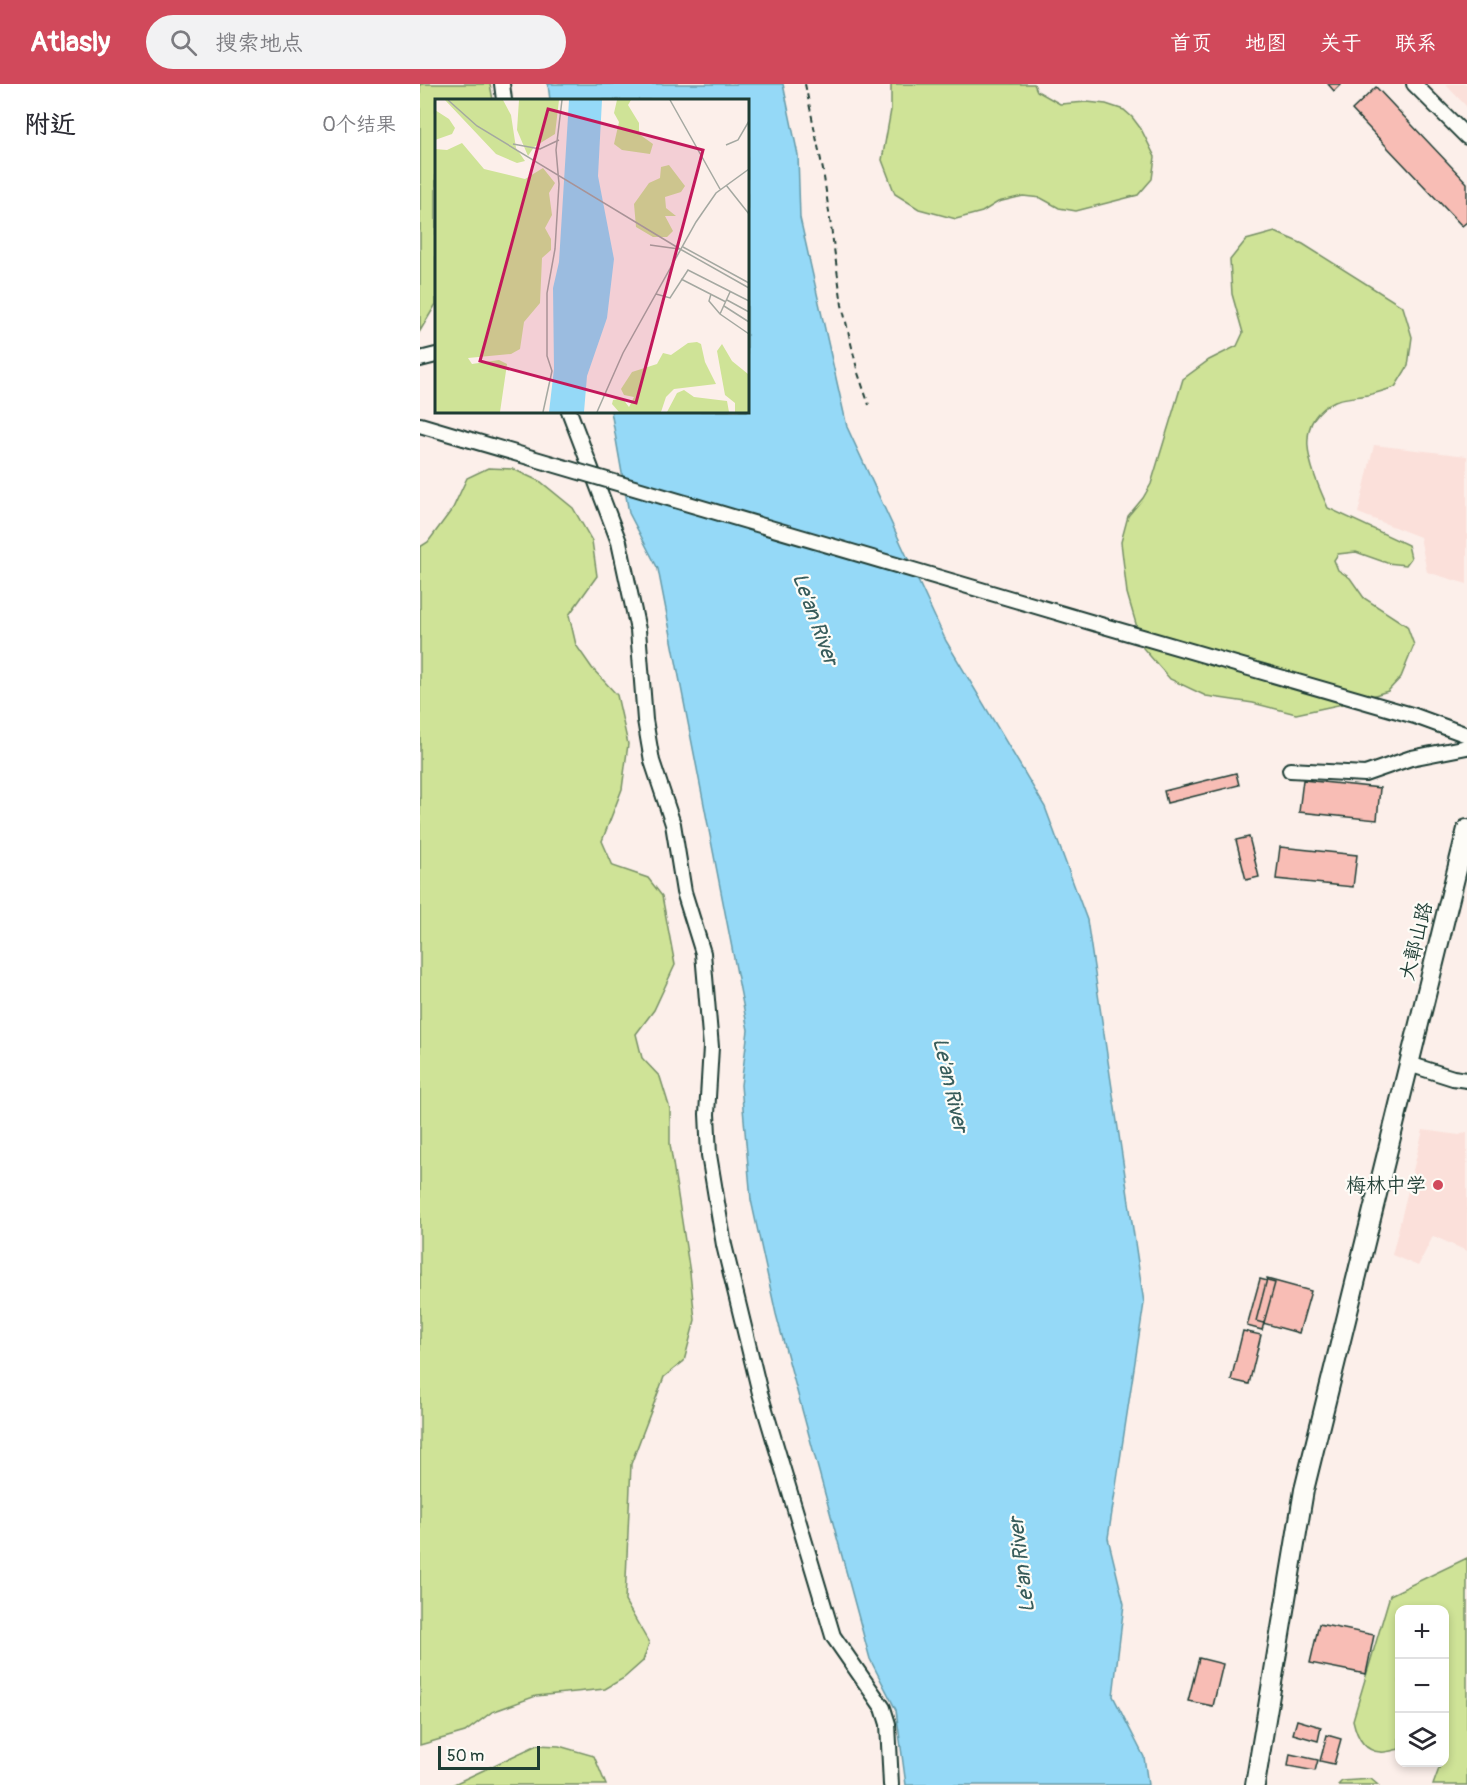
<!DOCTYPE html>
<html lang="zh">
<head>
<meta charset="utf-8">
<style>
  :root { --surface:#fff; --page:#f2f2f3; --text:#2b2b33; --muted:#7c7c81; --line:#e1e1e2; --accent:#d1495b }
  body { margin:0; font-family:Pangolin,"LXGW WenKai TC",sans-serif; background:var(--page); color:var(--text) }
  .controls { position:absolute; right:18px; bottom:18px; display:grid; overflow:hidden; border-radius:12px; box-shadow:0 3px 9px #0003 }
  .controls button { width:54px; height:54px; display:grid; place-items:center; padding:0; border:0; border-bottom:2px solid var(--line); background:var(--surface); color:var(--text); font:30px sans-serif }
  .scale { position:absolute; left:18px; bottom:15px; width:102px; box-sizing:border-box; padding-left:6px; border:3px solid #1f3d34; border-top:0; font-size:16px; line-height:21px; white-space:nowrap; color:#1f3d34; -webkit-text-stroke:4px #fdfcf7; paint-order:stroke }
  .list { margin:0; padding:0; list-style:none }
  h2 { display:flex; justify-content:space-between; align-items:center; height:78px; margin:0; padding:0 24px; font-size:26px }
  h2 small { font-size:20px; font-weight:400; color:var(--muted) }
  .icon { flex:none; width:33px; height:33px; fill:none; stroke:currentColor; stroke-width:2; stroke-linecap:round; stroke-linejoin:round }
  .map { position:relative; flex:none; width:1047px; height:1701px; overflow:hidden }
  header { display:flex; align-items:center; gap:36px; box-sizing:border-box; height:84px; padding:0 30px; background:var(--accent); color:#fff }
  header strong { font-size:28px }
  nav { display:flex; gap:33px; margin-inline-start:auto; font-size:21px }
  .search { width:420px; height:54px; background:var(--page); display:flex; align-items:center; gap:15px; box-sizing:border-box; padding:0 21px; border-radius:33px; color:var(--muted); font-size:22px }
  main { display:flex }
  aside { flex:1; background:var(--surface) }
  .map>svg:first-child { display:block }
  .built { fill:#fbe0da }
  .green { fill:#cfe397; stroke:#779066; stroke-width:1.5 }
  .water { fill:#95d9f7; stroke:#669ba9; stroke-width:1.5 }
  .building { fill:#f8bdb5; stroke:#1f3d34; stroke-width:1.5 }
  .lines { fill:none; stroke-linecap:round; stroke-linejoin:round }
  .minor-casing { stroke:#1f3d34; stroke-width:18 }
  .major-casing { stroke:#1f3d34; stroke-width:22 }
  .path { stroke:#1f3d34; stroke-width:2; stroke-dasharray:6 4.5; stroke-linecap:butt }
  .minor { stroke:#fdfcf7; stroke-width:14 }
  .major { stroke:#fdfcf7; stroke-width:18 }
  .minor-bridge-casing { stroke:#1f3d34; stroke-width:18; stroke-linecap:butt }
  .minor-bridge { stroke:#fdfcf7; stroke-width:14 }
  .poi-dot { fill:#d1495b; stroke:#fdfcf7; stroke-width:2 }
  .labels { text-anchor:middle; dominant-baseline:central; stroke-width:4.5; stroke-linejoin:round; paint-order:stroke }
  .street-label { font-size:20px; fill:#1f3d34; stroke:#fdfcf7 }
  .poi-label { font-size:20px; fill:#1f3d34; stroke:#fdfcf7; text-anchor:end }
  .water-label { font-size:21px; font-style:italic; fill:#375c5b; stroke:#fdfcf7 }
  .inset-road { fill:none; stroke:#a4a8a1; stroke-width:1.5 }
  .view { fill:#c2185b; fill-opacity:0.15; stroke:#c2185b; stroke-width:3 }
  .inset-edge { fill:none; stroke:#1f3d34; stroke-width:3 }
</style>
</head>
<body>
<header>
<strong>Atlasly</strong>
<div class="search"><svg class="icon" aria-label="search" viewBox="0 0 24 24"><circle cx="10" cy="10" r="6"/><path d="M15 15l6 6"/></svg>搜索地点</div>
<nav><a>首页</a><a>地图</a><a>关于</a><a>联系</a></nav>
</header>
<main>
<aside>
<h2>附近<small>0个结果</small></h2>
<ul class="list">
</ul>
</aside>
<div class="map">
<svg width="1047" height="1701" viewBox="0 0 1047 1701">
  <rect width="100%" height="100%" fill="#fcefea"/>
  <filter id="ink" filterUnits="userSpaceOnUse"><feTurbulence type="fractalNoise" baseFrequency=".0167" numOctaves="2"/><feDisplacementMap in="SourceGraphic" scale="12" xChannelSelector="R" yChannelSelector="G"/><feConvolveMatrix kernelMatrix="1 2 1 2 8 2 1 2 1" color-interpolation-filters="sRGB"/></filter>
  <g filter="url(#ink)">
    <path class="built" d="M1025,0h22v23z
      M954,361l93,11v128l-40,-12 -7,-35 -62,-24z
      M1003,1046l36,5 8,-3v119l-34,-15 -15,30 -26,-11z"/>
    <path class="green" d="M0,0h70l3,16h-57v204l-16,27z
      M471,0h143l3,7 23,13 27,-2 19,2 18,6 8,7 9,12 14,28 -3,22 -14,16 -62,16 -17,-3 -18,-10 -18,-2 -25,6 -16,10 -26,7 -37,-10 -24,-15 -13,-34 9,-50z
      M855,148l28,12 100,63 9,30 -4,29 -13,21c-9,3 -18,6 -27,8 -10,2 -23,2 -33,6 -47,22 -22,72 -7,107l80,37 3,13 -5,7 -19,-2 -31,-11 -18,2 -4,6 4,10 12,8 14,20 43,28 7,19 -13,32 -13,14 -36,11 -56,12 -43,-11 -47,-7 -36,-17 -27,-31 -16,-55 -6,-51 7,-26 15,-18 8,-14 32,-105 26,-19 28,-14 6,-13 -11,-39 -2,-34 16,-20z
      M68,384l25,1 28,13 32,26 19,33 5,35 -28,39 7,30 16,23 25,27 11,49 -6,45 -20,52 11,25 35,12 14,18 13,69 -21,45 -18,24 6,24 18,19 10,32v35l20,129 5,47 -11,41 -20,16 -33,87 -6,137 24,42 -6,18 -19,17 -19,11 -69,7 -44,16 -27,20 -45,13v-1198l8,-5 25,-34 14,-30z
      M1047,1474v227h-34l8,-22 3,-1v-152h-44l-1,139c-5,1 -13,4 -19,3 -17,-1 -24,-18 -27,-32l37,-125z
      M117,1661l22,1 35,10 12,29h-154z
      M951,1695l7,6h-40l4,-4z"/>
    <path class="water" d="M128,0h235l15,71 2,63 47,209 99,214 99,166 42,113 57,383 -36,235 16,66 -11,92 31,61 4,28h-242l-10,-75 -26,-51 -94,-345 -25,-114 -10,-115 7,-55 -90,-461 -29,-56 -18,-102h136v-311h-197z"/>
    <path class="building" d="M908,0h13l-7,7z
      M956,3l91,96v39l-5,4 -110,-116z
      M816,689l3,12 -72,18 -3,-12z
      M883,696l77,8 -3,32 -78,-8z
      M829,753l10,40 -13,3 -10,-40z
      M860,763l77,8 -4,32 -77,-8z
      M840,1195l15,4 -13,47 -15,-4z
      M847,1195l44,12 -12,42 -43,-12z
      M823,1247l18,4 -12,49 -18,-4z
      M899,1540l55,11 -8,39 -56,-11z
      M779,1574l24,6 -10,42 -25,-5z
      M877,1636l24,7 -3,14 -25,-7z
      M907,1651l14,4 -7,25 -14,-3z
      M870,1670l28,6 -3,11 -27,-5z"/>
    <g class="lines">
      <g class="minor-casing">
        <path id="minor" d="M82,0l2,16
          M994,0l53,53
          M0,275l16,-4
          M149,327l50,131 19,88 7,90 7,41 21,63 11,68 19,61 8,94 -4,67 2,41 15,90 36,148 73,243 50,72 5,16 3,61
          M0,341l44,13
          M677,540l318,92 52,19
          M870,686l75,4 46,-16 56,-11
          M989,980l44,14 14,2"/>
      </g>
      <g class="major-casing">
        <path id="major" d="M835,1701l49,-295 163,-661"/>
      </g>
      <path class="path" d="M385,0l18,86 19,135 16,68 11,32"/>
      <use href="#minor" class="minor"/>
      <use href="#major" class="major"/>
      <g class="minor-bridge-casing">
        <path id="minor-bridge" d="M44,354l633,186"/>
      </g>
      <use href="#minor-bridge" class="minor-bridge"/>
    </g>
  </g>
  <circle class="poi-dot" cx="1018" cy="1101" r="6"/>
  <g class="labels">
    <g class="street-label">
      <text transform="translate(996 857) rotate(-76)">大鄣山路</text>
    </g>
    <g class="poi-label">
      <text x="1006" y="1101">梅林中学</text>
    </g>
    <g class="water-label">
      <text transform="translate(395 535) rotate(70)">Le'an River</text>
      <text transform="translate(530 1001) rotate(77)">Le'an River</text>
      <text transform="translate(602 1481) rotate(-97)">Le'an River</text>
    </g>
  </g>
  <g transform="translate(15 15)">
    <rect width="314" height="314" fill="#fcefea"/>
    <path d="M10,1h58l8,15 5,33 9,13 -8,2 -21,-9zM84,1h40l-4,34 -21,13 -6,9 -11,-26zM182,1h14l-3,5 11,18v11l14,10 -3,10 -28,-4 -8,-6 5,-22 -5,-9zM0,11l14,9 6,9 -3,6 -17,6zM27,44l22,26 41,10 18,-11 12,15 -6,10 3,22 -7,13 6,11v11l-9,8 -2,45 -16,19 -4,27 -9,5 -43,4 4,6 27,-4 8,4 -7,48h-65v-263l12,1zM234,66l16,21 -4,6 -16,5 1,11 10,8h-11l8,15 -6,6h-14l-17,-10 -2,-23 15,-21 11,-5 1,-11zM262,243l4,2 4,18 11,22 -42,5 -8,8 -5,15h-42l-7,-8 1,-4 9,-2 7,9 5,-10 -10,-2 -3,-6 11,-17 25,-8 6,-11 8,2 17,-12zM287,245l10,17 16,13v38h-13v-9l-10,-8 -8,-44zM249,291l10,7 33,4 2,11h-62l10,-19z" fill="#cfe397"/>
    <path d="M134,1h33l-4,76 16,83 -7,59 -20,58 -3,36h-35l5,-43 -1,-81 6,-26z" fill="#95d9f7"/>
    <path class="inset-road" d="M13,1l29,26 203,123M235,1l50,89M78,45l27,5 19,-9M291,46l12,-5 11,-19M291,86l23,29M215,146l29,4M248,148l66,36M245,150l69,39M246,180l45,23M221,195l14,4 18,-28 61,31M276,195l-2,7 11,13 29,20M292,201l22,12M289,207l25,16M285,215l10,-22M108,313l9,-41 -5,-15v-63l8,-44 4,-65 -3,-34 6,-50M162,313l26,-59 73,-131 20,-29 33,-24"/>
    <path class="view" d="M113,10l155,41 -67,253 -156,-42z"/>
    <rect width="314" height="314" class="inset-edge"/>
  </g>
</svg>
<div class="controls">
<button>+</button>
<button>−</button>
<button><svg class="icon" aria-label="layers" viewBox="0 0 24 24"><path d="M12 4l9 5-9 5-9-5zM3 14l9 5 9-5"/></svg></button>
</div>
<div class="scale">50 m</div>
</div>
</main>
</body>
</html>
